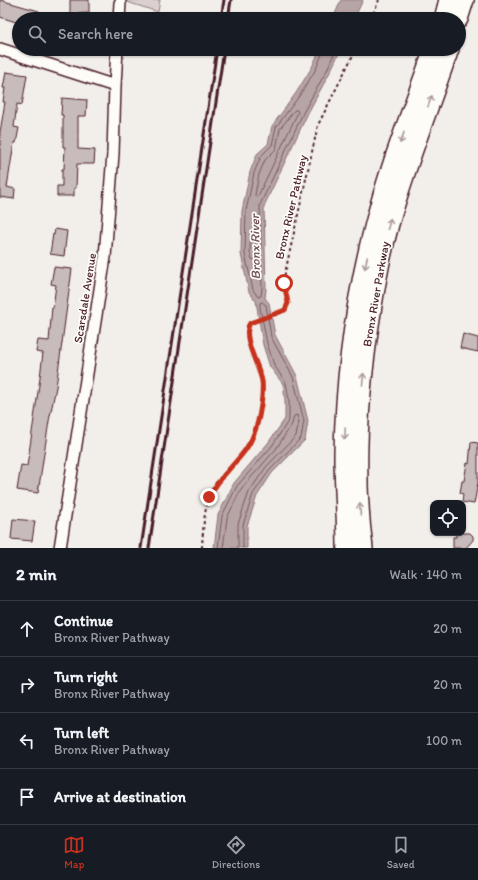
<!DOCTYPE html>
<html lang="en">
<head>
<meta charset="utf-8">
<style>
  :root { --surface:#171b24; --page:#242831; --text:#f1f3f6; --muted:#9ea1a6; --line:#363941; --accent:#c8321e }
  body { margin:0; font-family:Itim,sans-serif; background:var(--page); color:var(--text) }
  .controls { position:absolute; right:12px; bottom:12px; display:grid; overflow:hidden; border-radius:8px; box-shadow:0 1px 3px #0004 }
  .controls button { width:36px; height:36px; display:grid; place-items:center; padding:0; border:0; border-bottom:1px solid var(--line); background:var(--surface); color:var(--text); font:20px sans-serif }
  .stop { position:absolute; width:12px; height:12px; margin:-9px; border:3px solid #c8321e; border-radius:50%; background:#fff }
  .stop.end { background:#c8321e; border-color:#fff; box-shadow:0 1px 4px #0008 }
  .list { margin:0; padding:0; list-style:none }
  h2 { display:flex; justify-content:space-between; align-items:center; height:52px; margin:0; padding:0 16px; font-size:17px }
  h2 small { font-size:13px; font-weight:400; color:var(--muted) }
  .list li { display:grid; grid-template-columns:26px 1fr auto; gap:12px; align-items:center; box-sizing:border-box; height:56px; padding:0 16px; border-top:1px solid var(--line) }
  .list b { display:block; font-size:15px; white-space:nowrap }
  .list p { margin:0; font-size:13px; white-space:nowrap; color:var(--muted) }
  .list em { font-size:13px; font-style:normal; color:var(--muted) }
  .icon { flex:none; width:22px; height:22px; fill:none; stroke:currentColor; stroke-width:2; stroke-linecap:round; stroke-linejoin:round }
  .map { position:relative; flex:none; width:478px; height:548px; overflow:hidden }
  .search { position:absolute; background:var(--surface); box-shadow:0 1px 3px #0004; left:12px; right:12px; top:12px; height:44px; display:flex; align-items:center; gap:10px; box-sizing:border-box; padding:0 14px; border-radius:22px; color:var(--muted); font-size:15px }
  .sheet { height:276px; background:var(--surface) }
  nav { display:flex; justify-content:space-around; align-items:center; box-sizing:border-box; height:56px; border-top:1px solid var(--line); background:var(--surface); font-size:11px; color:var(--muted) }
  nav a { display:grid; justify-items:center; gap:2px }
  nav .on { color:var(--accent) }
  .map>svg:first-child { display:block }
  .green { fill:#d9d0cf; stroke:#92787d }
  .water { fill:#b7a5a6; stroke:#8b6f75 }
  .lines { fill:none; stroke-linecap:round; stroke-linejoin:round }
  .shore { stroke:#76555c; stroke-width:1 }
  .building { fill:#c8bbbb; stroke:#4a1f2b }
  .street-casing { stroke:#4a1f2b; stroke-width:14 }
  .highway-casing { stroke:#4a1f2b; stroke-width:22 }
  .path { stroke:#4a1f2b; stroke-width:2; stroke-dasharray:3 3; stroke-linecap:butt }
  .street { stroke:#fdfcf7; stroke-width:11 }
  .highway { stroke:#fdfcf7; stroke-width:19 }
  .rail { stroke:#4a1f2b; stroke-width:3 }
  .oneway { stroke:#ac999b }
  .route { stroke:#c8321e; stroke-width:5 }
  .labels { text-anchor:middle; dominant-baseline:central; stroke-width:3.5; stroke-linejoin:round; paint-order:stroke }
  .street-label { font-size:12px; fill:#4a1f2b; stroke:#fdfcf7 }
  .water-label { font-size:13px; font-style:italic; fill:#704e56; stroke:#fdfcf7 }
</style>
</head>
<body>
<div class="map">
<svg width="478" height="548" viewBox="0 0 478 548">
  <rect width="100%" height="100%" fill="#f2efeb"/>
  <filter id="ink" filterUnits="userSpaceOnUse"><feTurbulence type="fractalNoise" baseFrequency=".025" numOctaves="2"/><feDisplacementMap in="SourceGraphic" scale="8" xChannelSelector="R" yChannelSelector="G"/><feConvolveMatrix kernelMatrix="1 2 1 2 8 2 1 2 1" color-interpolation-filters="sRGB"/></filter>
  <g filter="url(#ink)">
    <path class="green" d="M121,0h39l-2,12z"/>
    <path class="water" d="M341,0h22l-9,19h-21z
      M320,49h21l-11,23 -22,41 -44,93 2,84 -1,8 4,5 6,32 22,41 11,45 -3,19 -33,33 -15,23 -10,30v22h-33l4,-33 16,-32 34,-40 17,-24v-19l-2,-16 -13,-17 -7,-22 -7,-44 -7,-9 -8,-38 1,-43 8,-39 7,-18 11,-10 4,-18 24,-33 16,-26z"/>
    <g class="lines">
      <path class="shore" d="M324,49l-8,20 -16,26 -24,32 -4,18 -11,11 -7,17 -8,38 -1,43 8,36 5,7 3,-1 1,-7 -2,-84 44,-94 23,-41 9,-21
        M295,110h2l1,2 -40,84 -2,1 -1,-2 4,-21 6,-14 11,-11 4,-20z
        M251,234h2l2,1v23l-1,2 -2,-1 -2,-6z
        M218,548l4,-32 15,-30 35,-40 17,-26v-20l-3,-17 -12,-18 -7,-22 -7,-35v-5l2,-1 4,3 5,32 22,40 11,44 -3,17 -32,33 -16,23 -10,31v23
        M223,548l4,-30 14,-29 35,-40 16,-25 2,-8 3,-1 2,6 -3,15 -30,31 -17,25 -11,32v24"/>
    </g>
    <path class="building" d="M0,0l39,11 -2,8h-18v4l-19,-6z
      M70,0h19v13l-19,1z
      M6,72l21,3 -5,30 -5,-1 -3,23 5,1 -3,15h-2l-7,44 8,2 -1,10 -14,-2v-65l5,-30h-2l2,-14h-2z
      M62,98l25,2 -1,16h-8v33l17,1 -1,14h-17l-1,24h-2v8h-17v-10h5v-17h2l1,-22h-2v-32h-2z
      M55,229l12,2 -3,25 -14,-2 3,-20 1,1z
      M54,267l18,2 -16,118 -7,34 -11,72 -21,-3 4,-25 6,1 12,-81 4,-32 -7,-1 2,-12 11,1 3,-34 1,1 3,-23 -5,-1z
      M463,334l15,4v14l-18,-4z
      M471,442l7,1v40l-4,21 -12,-2 1,-8 -3,-1 2,-12h2l3,-18 2,1z
      M13,519l22,2 -3,20 -21,-2z
      M456,533h14l3,3v4l-7,8h-13v-11h3z"/>
    <g class="lines">
      <g class="street-casing">
        <path id="street" d="M119,19l1,-16
          M0,49l115,37
          M60,548l45,-291 8,-103 2,-68 2,-37"/>
      </g>
      <g class="highway-casing">
        <path id="highway" d="M444,19l5,-19
          M458,19l6,-19
          M347,548c0,-31 -3,-62 -3,-94 1,-76 12,-157 31,-230 15,-60 39,-117 59,-175
          M363,548c-10,-74 -5,-150 6,-223 5,-34 11,-68 20,-101 17,-60 40,-117 60,-175"/>
      </g>
      <path class="path" d="M371,19l8,-19
        M202,548c1,-19 2,-43 11,-60 5,-9 13,-16 20,-23 16,-17 25,-36 28,-60 1,-8 2,-16 1,-24 -3,-16 -21,-43 -13,-58l31,-10 7,-6 1,-4 -4,-20 1,-10 33,-148 38,-76"/>
      <use href="#street" class="street"/>
      <use href="#highway" class="highway"/>
      <path class="rail" d="M221,19l3,-19
        M228,19l3,-19
        M141,548l76,-499
        M149,548l75,-499"/>
    </g>
    <defs><path id="oneway-shaft" d="M-6 0H5M1.5-3L5.5 0L1.5 3" fill="none" stroke-width="1.6" stroke-linecap="round" stroke-linejoin="round"/></defs>
    <g class="oneway">
      <use href="#oneway-shaft" transform="translate(430 101) rotate(-70)"/>
      <use href="#oneway-shaft" transform="translate(402 138) rotate(110)"/>
      <use href="#oneway-shaft" transform="translate(389 224) rotate(-75)"/>
      <use href="#oneway-shaft" transform="translate(366 263) rotate(102)"/>
      <use href="#oneway-shaft" transform="translate(363 379) rotate(-84)"/>
      <use href="#oneway-shaft" transform="translate(345 434) rotate(92)"/>
      <use href="#oneway-shaft" transform="translate(360 509) rotate(-94)"/>
    </g>
  </g>
  <g class="lines" filter="url(#ink)">
    <path class="route" d="M209,497c9,-19 25,-31 37,-48 9,-13 13,-29 15,-44 1,-7 2,-16 1,-24 -3,-16 -21,-44 -12,-58l35,-13 3,-7 -4,-20"/>
  </g>
  <g class="labels">
    <g class="street-label">
      <text transform="translate(291 207) rotate(-77)">Bronx River Pathway</text>
      <text transform="translate(376 294) rotate(-80)">Bronx River Parkway</text>
      <text transform="translate(85 298) rotate(-81)">Scarsdale Avenue</text>
    </g>
    <g class="water-label">
      <text transform="translate(255 247) rotate(-91)">Bronx River</text>
    </g>
  </g>
</svg>
<div class="controls">
<button><svg class="icon" aria-label="locate" viewBox="0 0 24 24"><circle cx="12" cy="12" r="6"/><path d="M12 2v4M12 18v4M2 12h4M18 12h4"/></svg></button>
</div>
<div class="stop" style="left:284px;top:283px"></div>
<div class="stop end" style="left:209px;top:497px"></div>
<div class="search"><svg class="icon" aria-label="search" viewBox="0 0 24 24"><circle cx="10" cy="10" r="6"/><path d="M15 15l6 6"/></svg>Search here</div>
</div>
<section class="sheet">
<h2>2 min<small>Walk · 140 m</small></h2>
<ul class="list">
<li><svg class="icon" aria-label="ahead" viewBox="0 0 24 24"><path d="M12 20V5M6 11l6-6 6 6"/></svg><div><b>Continue</b><p>Bronx River Pathway</p></div><em>20 m</em></li>
<li><svg class="icon" aria-label="right" viewBox="0 0 24 24"><path d="M7 20v-9h11M14 6l5 5-5 5"/></svg><div><b>Turn right</b><p>Bronx River Pathway</p></div><em>20 m</em></li>
<li><svg class="icon" aria-label="left" viewBox="0 0 24 24"><path d="M17 20v-9H6M10 6l-5 5 5 5"/></svg><div><b>Turn left</b><p>Bronx River Pathway</p></div><em>100 m</em></li>
<li><svg class="icon" aria-label="arrive" viewBox="0 0 24 24"><path d="M6 21V4h12l-3 4 3 4H6"/></svg><div><b>Arrive at destination</b></div></li>
</ul>
</section>
<nav>
<a class="on"><svg class="icon" aria-label="map" viewBox="0 0 24 24"><path d="M3 6l6-2 6 2 6-2v14l-6 2-6-2-6 2zM9 4v14M15 6v14"/></svg>Map</a>
<a><svg class="icon" aria-label="directions" viewBox="0 0 24 24"><path d="M12 3l9 9-9 9-9-9zM9 14v-3h6M13 9l2 2-2 2"/></svg>Directions</a>
<a><svg class="icon" aria-label="saved" viewBox="0 0 24 24"><path d="M7 4h10v16l-5-4-5 4z"/></svg>Saved</a>
</nav>
</body>
</html>
